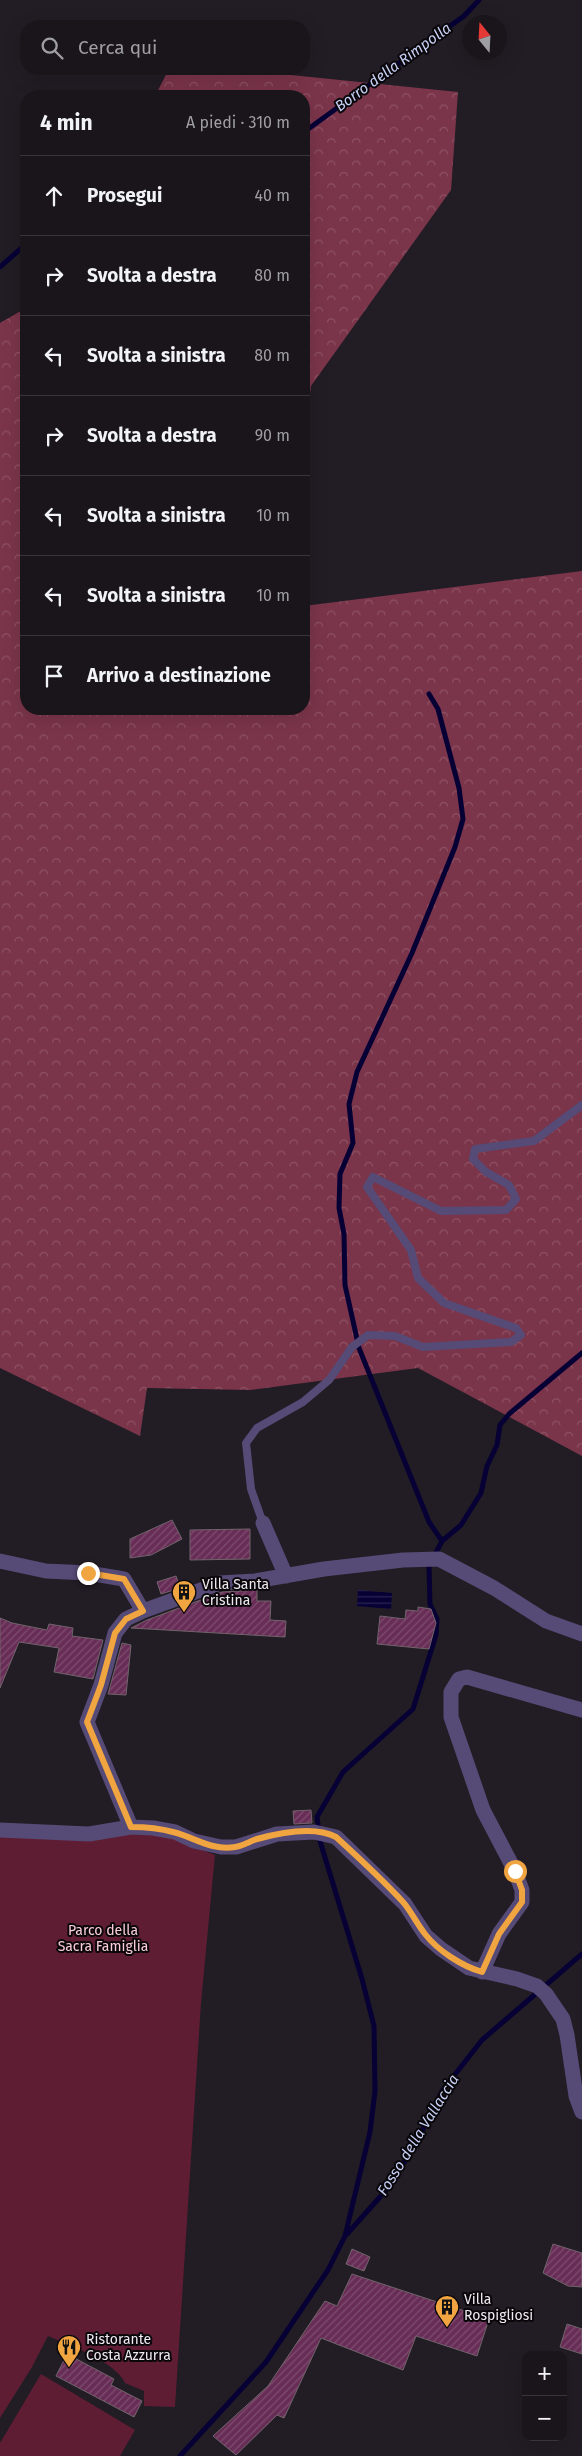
<!DOCTYPE html>
<html lang="it">
<head>
<meta charset="utf-8">
<style>
  :root { --surface:#1a151b; --page:#272228; --text:#f1f3f6; --muted:#9f9fa3; --line:#38343a }
  body { margin:0; font-family:"Fira Sans",sans-serif; background:var(--page); color:var(--text) }
  .controls { position:absolute; right:15px; bottom:15px; display:grid; overflow:hidden; border-radius:10px; box-shadow:0 5px 20px #0002 }
  .controls button { width:45px; height:45px; display:grid; place-items:center; padding:0; border:0; border-bottom:1px solid var(--line); background:var(--surface); color:var(--text); font:25px sans-serif }
  .compass { position:absolute; left:462px; top:15px; width:45px; height:45px; border-radius:50%; background:var(--surface); box-shadow:0 5px 20px #0002; rotate:342deg }
  .stop { position:absolute; width:15px; height:15px; margin:-11px; border:4px solid #f1a540; border-radius:50%; background:#fff }
  .stop.end { background:#f1a540; border-color:#fff; box-shadow:0 1px 5px #0008 }
  .list { margin:0; padding:0; list-style:none }
  h2 { display:flex; justify-content:space-between; align-items:center; height:65px; margin:0; padding:0 20px; font-size:21px }
  h2 small { font-size:16px; font-weight:400; color:var(--muted) }
  .list li { display:grid; grid-template-columns:32px 1fr auto; gap:15px; align-items:center; box-sizing:border-box; height:80px; padding:0 20px; border-top:1px solid var(--line) }
  .list b { display:block; font-size:19px; white-space:nowrap }
  .list em { font-size:16px; font-style:normal; color:var(--muted) }
  .icon { flex:none; width:28px; height:28px; fill:none; stroke:currentColor; stroke-width:2; stroke-linecap:round; stroke-linejoin:round }
  .map { position:relative; flex:none; width:582px; height:2456px; overflow:hidden }
  .search { position:absolute; background:var(--surface); box-shadow:0 5px 20px #0002; left:20px; top:20px; width:290px; height:55px; display:flex; align-items:center; gap:12px; box-sizing:border-box; padding:0 18px; border-radius:20px; color:var(--muted); font-size:19px }
  .panel { position:absolute; background:var(--surface); box-shadow:0 5px 20px #0002; left:20px; top:90px; width:290px; height:625px; border-radius:20px }
  .map>svg:first-child { display:block }
  .forest { fill:url(#forest-crowns) }
  .park { fill:#5e1d32 }
  .water { fill:url(#water-rules) }
  .lines { fill:none; stroke-linecap:round; stroke-linejoin:round }
  .stream { stroke:#060035; stroke-width:5 }
  .building { fill:url(#building-hatch); stroke:#70646b }
  .service { stroke:#564a76; stroke-width:8 }
  .minor { stroke:#564a76; stroke-width:15 }
  .route { stroke:#f1a540; stroke-width:6 }
  .labels { text-anchor:middle; dominant-baseline:central; stroke-width:4; stroke-linejoin:round; paint-order:stroke }
  .poi-label { font-size:14px; fill:#eeeaf0; stroke:#0a070b; text-anchor:start }
  .park-label { font-size:14px; fill:#facdd7; stroke:#0a070b }
  .water-label { font-size:15px; font-style:italic; fill:#c7d0f5; stroke:#0a070b }
</style>
</head>
<body>
<div class="map">
<svg width="582" height="2456" viewBox="0 0 582 2456">
  <defs>
    <pattern id="forest-crowns" width="20" height="18" patternUnits="userSpaceOnUse" patternTransform="scale(1.25)"><rect width="20" height="18" fill="#7b354a"/><path d="M2 6a3 3 0 1 1 6 0M12 15a3 3 0 1 1 6 0" fill="none" stroke="#8e5264"/></pattern>
    <pattern id="water-rules" width="6" height="5" patternUnits="userSpaceOnUse" patternTransform="scale(1.25)"><rect width="6" height="5" fill="#060035"/><path d="M0 2.5h6" fill="none" stroke="#2b2553"/></pattern>
    <pattern id="building-hatch" width="6" height="6" patternUnits="userSpaceOnUse" patternTransform="scale(1.25)"><rect width="6" height="6" fill="#682d56"/><path d="M-1 1l2-2M0 6l6-6M5 7l2-2" fill="none" stroke="#7e4c6f"/></pattern>
  </defs>
  <rect width="100%" height="100%" fill="#221c24"/>
  <path class="forest" d="M169,69h85l27,5 177,18 -7,98 -140,196 -7,48v-338h-149z
    M26,308v401h278v-103l278,-35v885l-164,-88 -168,22 -103,-2 -7,48 -140,-68v-1045z"/>
  <path class="park" d="M128,1831l40,5 47,19 -14,148 -26,404 -31,-1v-15l-19,-8c-9,-21 -56,-38 -77,-47l-16,31 -32,51v-583z
    M41,2374l94,56 -15,26h-120v-13z"/>
  <path class="water" d="M358,1590l34,3 -1,16 -34,-3z"/>
  <g class="lines">
    <path class="stream" d="M304,132l160,-116 15,-16
      M0,267l26,-23
      M429,694l9,15 21,79 4,31 -8,28 -43,106 -55,119 -8,32 4,39 -13,31 -1,34 5,26 1,51 14,63 70,174 13,19
      M347,2234l41,-46 27,-43 27,-54 40,-51 100,-86
      M180,2456l86,-94 62,-92 17,-34 25,-104 5,-41 -1,-65 -12,-47 -42,-138 -3,-24 26,-45 70,-63 23,-74 1,-16 -7,-15 -1,-38 13,-25 19,-16 20,-32 6,-27 10,-21 3,-20 9,-11 73,-61"/>
  </g>
  <path class="building" d="M172,1520l10,19 -31,16 -21,3v-19z
    M250,1529v30l-60,1v-30z
    M176,1576l4,12 -19,6 -4,-12z
    M257,1590v11h14l-1,19 16,1 -1,16 -154,-9 16,-8 75,-28z
    M418,1607l13,2 5,14 -7,26 -52,-5 3,-28 25,3 1,-9 12,1z
    M0,1618l12,5 35,7 2,-6 24,4 -1,8 31,4 -10,39 -39,-7 5,-24 -40,-6 -19,46z
    M122,1643l9,2 -5,50 -18,-1z
    M311,1810l1,13 -18,1 -1,-13z
    M553,2244l29,9v34l-14,-1 -25,-13z
    M352,2249l18,8 -6,14 -18,-7z
    M352,2274l137,45 -12,37 -61,-20 -13,34 -82,-32 -37,80 -7,-3 -41,40 -23,-19 55,-50 57,-85 12,5z
    M567,2324l15,5v25l-22,-7z
    M67,2354l47,25 -3,6 31,16 -8,16 -78,-41z"/>
  <g class="lines">
    <path class="service" d="M263,1523l-12,-34 -5,-46 11,-15 46,-26 26,-22 23,-33 16,-12 27,1 28,11 88,-5 10,-7 -5,-7 -72,-25 -26,-25 -7,-28 -44,-63 6,-10 68,34 65,-1 10,-11 -7,-14 -23,-13 -13,-13 2,-10 59,-8 48,-36"/>
    <path class="minor" d="M263,1523l23,53
      M0,1561l46,10 42,2 36,6 19,32
      M131,1827l-44,-105 14,-37 14,-52 11,-14 17,-8 77,-28 35,-2 69,-12 79,-9 36,-1 55,29 52,33 36,13
      M0,1830l89,4 42,-7 22,1 22,4 19,9 27,6h15l41,-13 37,-2 22,5 69,67 21,32 15,13 28,19 48,11 20,7 9,8 17,25 4,16 9,61 6,16
      M482,1972l17,-38 23,-32v-12l-7,-19 -32,-61 -32,-93v-25l8,-13 8,-2 115,33"/>
  </g>
  <g class="lines">
    <path class="route" d="M88,1573l36,6 19,32 -17,8 -11,14 -14,52 -14,37 44,105c14,0 28,1 42,5 21,5 38,19 62,15 8,-1 15,-6 22,-8 22,-6 58,-13 79,-2 23,21 46,42 67,65 8,9 14,22 22,32 13,17 37,32 57,38l17,-38 23,-32v-12l-7,-19"/>
  </g>
  <defs>
    <g id="building-pin" transform="scale(1.25)"><path d="M0 17L-7.5 6A9.5 9.5 0 1 1 7.5 6Z" fill="#f1a540" stroke="#0a070b"/><path d="M-4-6H4V6H1V3H-1V6H-4ZM-2.5-4.3h1.7v1.8h-1.7ZM.8-4.3h1.7v1.8H.8ZM-2.5-1h1.7V.8h-1.7ZM.8-1h1.7V.8H.8Z" fill="#111"/></g>
    <g id="restaurant-pin" transform="scale(1.25)"><path d="M0 17L-7.5 6A9.5 9.5 0 1 1 7.5 6Z" fill="#f1a540" stroke="#0a070b"/><path d="M-5-6h1v4h1v-4h1v4h1v-4h1v5L-1.5 .5V6h-2V.5L-5-1ZM5-6V6H3V1.5H1.5Q1.5-4 5-6Z" fill="#111"/></g>
  </defs>
  <g fill-rule="evenodd">
    <use href="#building-pin" x="184" y="1592"/>
    <use href="#building-pin" x="447" y="2307"/>
    <use href="#restaurant-pin" x="69" y="2347"/>
  </g>
  <g class="labels">
    <g class="poi-label">
      <text x="202" y="1584">Villa Santa<tspan x="202" dy="16">Cristina</tspan></text>
      <text x="464" y="2299">Villa<tspan x="464" dy="16">Rospigliosi</tspan></text>
      <text x="86" y="2339">Ristorante<tspan x="86" dy="16">Costa Azzurra</tspan></text>
    </g>
    <g class="park-label">
      <text x="103" y="1930">Parco della<tspan x="103" dy="16">Sacra Famiglia</tspan></text>
    </g>
    <g class="water-label">
      <text transform="translate(393 67) rotate(-36)">Borro della Rimpolla</text>
      <text transform="translate(418 2135) rotate(-58)">Fosso della Vallaccia</text>
    </g>
  </g>
</svg>
<div class="controls">
<button>+</button>
<button>−</button>
</div>
<svg class="compass" viewBox="-18 -18 36 36"><path d="M0-13l5 13h-10z" fill="#e53935"/><path d="M0 13l5-13h-10z" fill="#9f9fa3"/></svg>
<div class="stop" style="left:515px;top:1871px"></div>
<div class="stop end" style="left:88px;top:1573px"></div>
<div class="search"><svg class="icon" aria-label="search" viewBox="0 0 24 24"><circle cx="10" cy="10" r="6"/><path d="M15 15l6 6"/></svg>Cerca qui</div>
<section class="panel">
<h2>4 min<small>A piedi · 310 m</small></h2>
<ul class="list">
<li><svg class="icon" aria-label="ahead" viewBox="0 0 24 24"><path d="M12 20V5M6 11l6-6 6 6"/></svg><div><b>Prosegui</b></div><em>40 m</em></li>
<li><svg class="icon" aria-label="right" viewBox="0 0 24 24"><path d="M7 20v-9h11M14 6l5 5-5 5"/></svg><div><b>Svolta a destra</b></div><em>80 m</em></li>
<li><svg class="icon" aria-label="left" viewBox="0 0 24 24"><path d="M17 20v-9H6M10 6l-5 5 5 5"/></svg><div><b>Svolta a sinistra</b></div><em>80 m</em></li>
<li><svg class="icon" aria-label="right" viewBox="0 0 24 24"><path d="M7 20v-9h11M14 6l5 5-5 5"/></svg><div><b>Svolta a destra</b></div><em>90 m</em></li>
<li><svg class="icon" aria-label="left" viewBox="0 0 24 24"><path d="M17 20v-9H6M10 6l-5 5 5 5"/></svg><div><b>Svolta a sinistra</b></div><em>10 m</em></li>
<li><svg class="icon" aria-label="left" viewBox="0 0 24 24"><path d="M17 20v-9H6M10 6l-5 5 5 5"/></svg><div><b>Svolta a sinistra</b></div><em>10 m</em></li>
<li><svg class="icon" aria-label="arrive" viewBox="0 0 24 24"><path d="M6 21V4h12l-3 4 3 4H6"/></svg><div><b>Arrivo a destinazione</b></div></li>
</ul>
</section>
</div>
</body>
</html>
